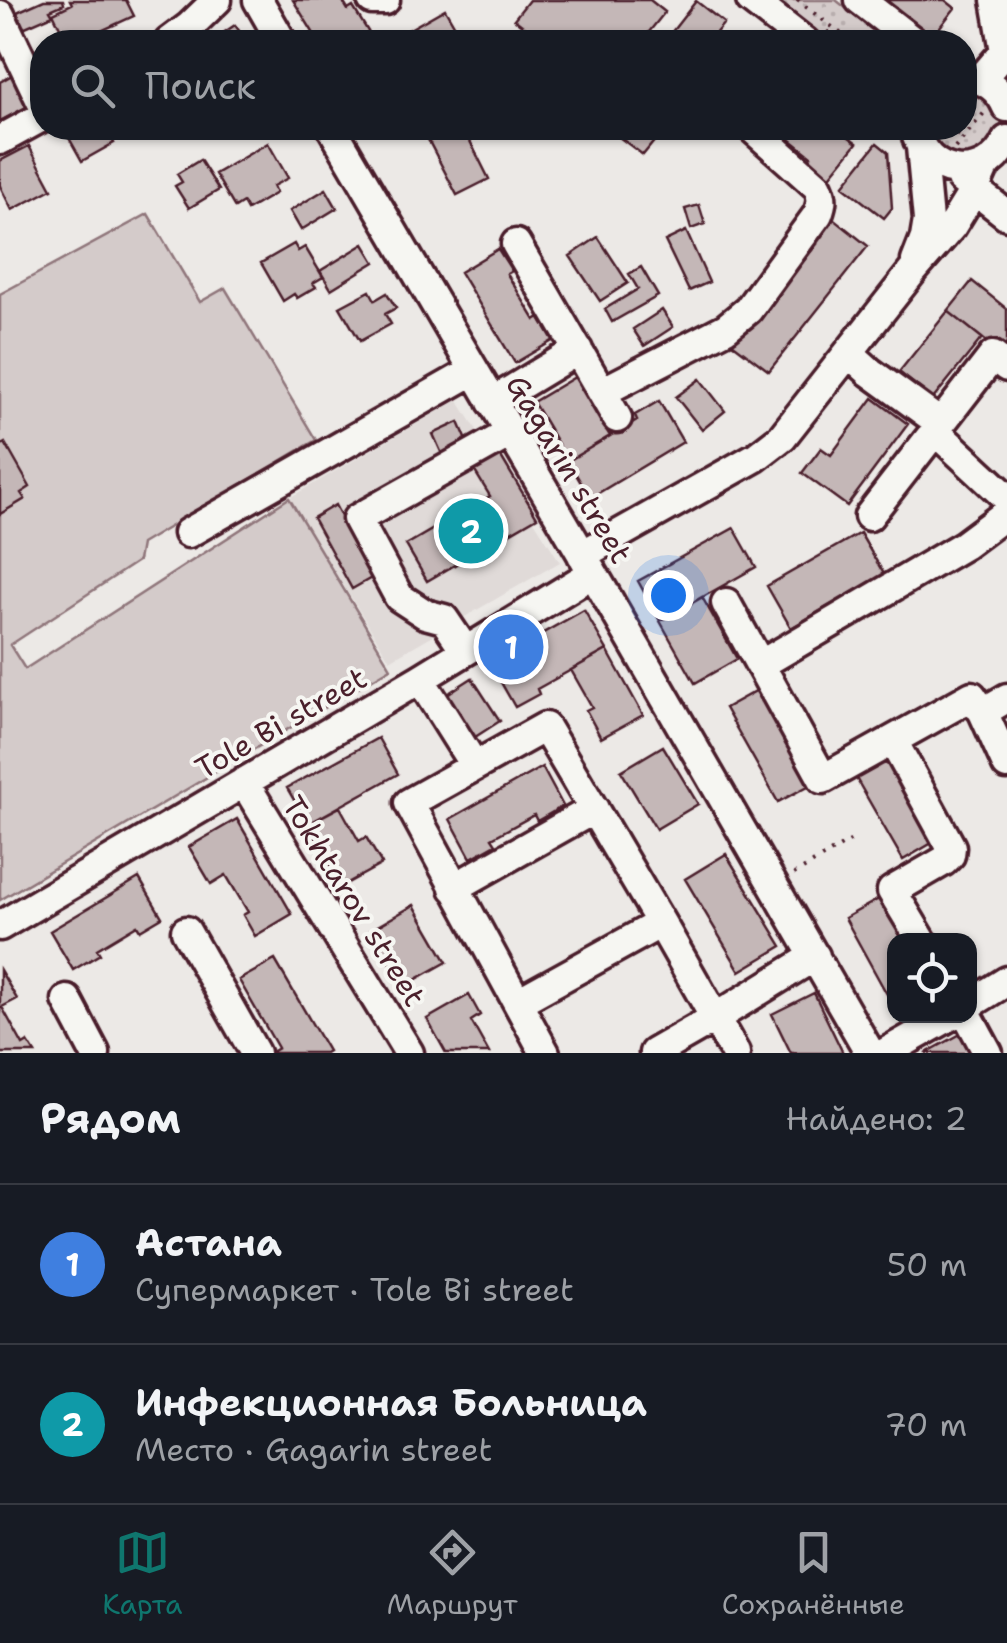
<!DOCTYPE html>
<html lang="ru">
<head>
<meta charset="utf-8">
<style>
  :root { --surface:#171b24; --page:#20242c; --text:#f1f3f6; --muted:#9ea1a6; --line:#363941; --accent:#0f766e }
  body { margin:0; font-family:"Shantell Sans",sans-serif; background:var(--page); color:var(--text) }
  .controls { position:absolute; right:30px; bottom:30px; display:grid; overflow:hidden; border-radius:20px; box-shadow:0 2px 8px #0004 }
  .controls button { width:90px; height:90px; display:grid; place-items:center; padding:0; border:0; border-bottom:2px solid var(--line); background:var(--surface); color:var(--text); font:50px sans-serif }
  .you { position:absolute; left:668px; top:595px; width:35px; height:35px; margin:-25px; border:8px solid #fff; border-radius:50%; background:#1a73e8; box-shadow:0 0 0 15px #1a73e833 }
  .badge { display:grid; place-items:center; width:65px; height:65px; border-radius:50%; background:var(--accent); color:#fff; font-size:32px; font-weight:700 }
  .pin { position:absolute; translate:-50% -50%; border:5px solid #fff; box-shadow:0 2px 10px #0006 }
  .list { margin:0; padding:0; list-style:none }
  h2 { display:flex; justify-content:space-between; align-items:center; height:130px; margin:0; padding:0 40px; font-size:42px }
  h2 small { font-size:32px; font-weight:400; color:var(--muted) }
  .list li { display:grid; grid-template-columns:65px 1fr auto; gap:30px; align-items:center; box-sizing:border-box; height:160px; padding:0 40px; border-top:2px solid var(--line) }
  .list b { display:block; font-size:38px; white-space:nowrap }
  .list p { margin:0; font-size:32px; white-space:nowrap; color:var(--muted) }
  .list em { font-size:32px; font-style:normal; color:var(--muted) }
  .icon { flex:none; width:55px; height:55px; fill:none; stroke:currentColor; stroke-width:2; stroke-linecap:round; stroke-linejoin:round }
  .map { position:relative; flex:none; width:1007px; height:1053px; overflow:hidden }
  .search { position:absolute; background:var(--surface); box-shadow:0 2px 8px #0004; left:30px; right:30px; top:30px; height:110px; display:flex; align-items:center; gap:25px; box-sizing:border-box; padding:0 35px; border-radius:40px; color:var(--muted); font-size:38px }
  .sheet { height:450px; background:var(--surface) }
  nav { display:flex; justify-content:space-around; align-items:center; box-sizing:border-box; height:140px; border-top:2px solid var(--line); background:var(--surface); font-size:28px; color:var(--muted) }
  nav a { display:grid; justify-items:center; gap:5px }
  nav .on { color:var(--accent) }
  .map>svg:first-child { display:block }
  .built { fill:#e0dad8 }
  .grass { fill:url(#grass-dots); stroke:#8f757a; stroke-width:2.5 }
  .garden { fill:#d4cbca; stroke:#8f757a; stroke-width:2.5 }
  .building { fill:#c4b7b7; stroke:#4a1f2b; stroke-width:2.5 }
  .lines { fill:none; stroke-linecap:round; stroke-linejoin:round }
  .minor-casing { stroke:#4a1f2b; stroke-width:35 }
  .path { stroke:#4a1f2b; stroke-width:4; stroke-dasharray:2.5 8; stroke-linecap:butt }
  .minor { stroke:#f6f6f2; stroke-width:28 }
  .labels { text-anchor:middle; dominant-baseline:central; stroke-width:8; stroke-linejoin:round; paint-order:stroke }
  .street-label { font-size:30px; fill:#4a1f2b; stroke:#f6f6f2 }
</style>
</head>
<body>
<div class="map">
<svg width="1007" height="1053" viewBox="0 0 1007 1053">
  <defs>
    <pattern id="grass-dots" width="8" height="8" patternUnits="userSpaceOnUse" patternTransform="scale(2.5)"><rect width="8" height="8" fill="#d4cbca"/><path d="M2 2h.1M6 6h.1" fill="none" stroke="#b8aeae" stroke-width="1.8" stroke-linecap="round"/></pattern>
  </defs>
  <rect width="100%" height="100%" fill="#ece9e6"/>
  <filter id="ink" filterUnits="userSpaceOnUse"><feTurbulence type="fractalNoise" baseFrequency=".01" numOctaves="2"/><feDisplacementMap in="SourceGraphic" scale="20" xChannelSelector="R" yChannelSelector="G"/><feConvolveMatrix kernelMatrix="1 2 1 2 8 2 1 2 1" color-interpolation-filters="sRGB"/></filter>
  <g filter="url(#ink)">
    <path class="built" d="M458,400l102,162 -170,98 -101,-162z"/>
    <path class="grass" d="M760,0h76l52,42h-77z
      M965,87c20,4 42,25 35,47 -3,8 -9,15 -13,22l-36,7 -28,-35h41z"/>
    <path class="garden" d="M148,214l52,88 25,-14 91,152 -175,104 -3,17 -128,84 15,24 264,-171 102,170 -391,232v-606z"/>
    <path class="building" d="M44,0h19l1,4 -14,6 3,5 -30,13 -6,-16z
      M70,0h56l8,16 -57,26h-27l14,-6 -11,-23 19,-9z
      M293,0h49l6,10 5,-3 16,26 -16,9h-34z
      M529,0h121l15,12 -24,30h-103l2,-3 -26,-20z
      M884,0h61l10,8 -23,29z
      M696,1l28,22 -16,19h-44z
      M445,9l19,33h-77z
      M235,25l12,17h-37z
      M12,75l16,31 -28,15v-39z
      M67,128h60l1,1 -17,9 3,5 -32,18 -18,-32z
      M422,128h54l4,8 -10,5 19,38 -32,16z
      M607,128h58l-22,27z
      M776,128h61l20,15 -30,37 -21,-17 5,-7z
      M268,143l20,35 -15,8 3,7 -29,17 -4,-7 -8,5 -20,-34z
      M877,143l11,9 4,56 -8,10 -41,-32z
      M29,146l23,43 -40,21 -12,-24v-25z
      M200,160l19,30 -30,18 -14,-22 7,-4 -5,-8z
      M326,189l11,19 -36,22 -11,-19z
      M699,205l6,19 -14,5 -6,-20z
      M829,215l39,31 -99,125 -41,-31 15,-19 8,6 66,-83 -7,-5z
      M686,231l23,51 -20,9 -24,-50z
      M598,237l30,46 -28,18 -30,-45z
      M294,244l4,7 7,-4 18,30 -10,6 3,4 -19,11 -3,-4 -11,7 -22,-38z
      M364,244l11,18 -44,27 -11,-18z
      M498,249l14,22 -5,3 28,46 5,-3 14,23 -39,23 -55,-91z
      M641,267l17,29 -46,26 -7,-13 33,-20 -9,-15z
      M972,281l35,28v49l-59,-47z
      M370,291l5,9 12,-7 9,15 -11,6 6,10 -31,17 -20,-34z
      M662,310l11,17 -29,19 -11,-17z
      M948,311l34,27 -49,61 -34,-27z
      M575,377l35,59 -42,25 -35,-59z
      M700,379l25,32 -23,19 -26,-33z
      M873,398l35,26 -61,82 -45,-33 19,-25 10,7z
      M659,401l24,41 -93,56 -22,-37 69,-41 -2,-5z
      M459,422l9,21 -26,11 -9,-20z
      M5,443l25,44 -9,6 4,6 -25,15v-68z
      M500,455l37,62 -110,64 -21,-36 84,-49 -16,-26z
      M335,505l38,72 -21,12 -39,-71z
      M734,528l22,39 -96,54 -22,-40z
      M860,533l24,41 -93,54 -24,-42z
      M702,597l35,62 -42,24 -35,-62z
      M584,610l23,40 -70,39 2,5 -24,13 -25,-44z
      M607,650l36,65 -42,23 -15,-28 6,-3 -21,-37z
      M472,678l28,43 -28,18 -28,-43z
      M763,687l58,92 -43,23 -53,-94z
      M378,738l20,36 -90,50 -21,-36z
      M663,746l35,58 -42,25 -35,-58z
      M892,750l50,87 -39,23 -50,-87z
      M542,767l21,39 -26,15 -3,-6 -42,23 4,6 -25,14 -21,-39z
      M340,807l19,34 7,-4 16,27 -40,22 -34,-62z
      M237,819l55,95 -37,22 -12,-21 5,-3 -22,-37 -15,9 -22,-37z
      M726,854l56,92 -42,25 -55,-92z
      M139,878l23,39 -22,13 -3,-5 -40,24 3,5 -27,16 -23,-39z
      M886,895l25,46h-17v66l-49,-89z
      M414,905l33,57 -43,24 -33,-56z
      M275,960l53,91 -3,2h-56l9,-5 -39,-68z
      M0,970l17,29 -15,8 21,38 5,-3 7,11h-35z
      M814,993l29,60h-52l-19,-39z
      M469,995l11,20 -9,6 18,32h-43l-19,-34z
      M968,1030l12,23h-54z"/>
    <g class="lines">
      <g class="minor-casing">
        <path id="minor" d="M258,0l24,42
          M372,0h13
          M751,0l54,42
          M860,0l54,42
          M0,15l42,88
          M169,42l20,-15 28,-27
          M967,76c19,4 32,12 40,31
          M981,79l24,-28 -9,-51
          M332,128l268,457 270,468
          M915,128c8,50 71,59 92,12
          M0,140l42,-23
          M961,179l46,36
          M516,244l101,174
          M916,261l9,-23 3,-18 -7,-73
          M849,353l21,19 70,51
          M602,392l124,-64 22,-18 70,-96c4,-11 5,-16 0,-27l-66,-59
          M492,402l86,-52
          M934,430l73,68
          M869,516l124,-160 14,11
          M188,533l285,-162
          M582,555l174,-98 26,-20 130,-165 40,-46 22,-36 11,-25
          M726,603l97,176 149,-83 11,16 24,53
          M465,650l-21,-31 -19,-5 -26,-17 -42,-78 153,-86
          M760,665l204,-120 43,-32
          M420,679l54,86
          M983,712l24,-14
          M893,741l58,106 -1,8 -6,6 -52,30 30,50
          M244,782l165,271
          M454,888l140,-79
          M0,926l420,-247 173,-106
          M186,931l69,122
          M67,1000l28,53
          M518,1002l143,-79
          M970,1004l37,-23
          M968,1016l20,37
          M545,1053l-136,-250 136,-76 116,196 74,130
          M654,1053l61,-35 100,-62
          M885,1053l65,-37"/>
      </g>
      <path class="path" d="M797,0l55,42
        M827,31l15,11
        M949,128l13,10
        M955,148l29,-35
        M794,874l63,-37"/>
      <use href="#minor" class="minor"/>
    </g>
  </g>
  <g class="labels">
    <g class="street-label">
      <text transform="translate(569 469) rotate(59)">Gagarin street</text>
      <text transform="translate(281 723) rotate(-30)">Tole Bi street</text>
      <text transform="translate(354 901) rotate(58)">Tokhtarov street</text>
    </g>
  </g>
</svg>
<div class="controls">
<button><svg class="icon" aria-label="locate" viewBox="0 0 24 24"><circle cx="12" cy="12" r="6"/><path d="M12 2v4M12 18v4M2 12h4M18 12h4"/></svg></button>
</div>
<div class="you"></div>
<div class="pin badge" style="left:511px;top:647px;background:#3f7fe0">1</div>
<div class="pin badge" style="left:471px;top:531px;background:#0f9aa8">2</div>
<div class="search"><svg class="icon" aria-label="search" viewBox="0 0 24 24"><circle cx="10" cy="10" r="6"/><path d="M15 15l6 6"/></svg>Поиск</div>
</div>
<section class="sheet">
<h2>Рядом<small>Найдено: 2</small></h2>
<ul class="list">
<li><span class="badge" style="background:#3f7fe0">1</span><div><b>Астана</b><p>Супермаркет · Tole Bi street</p></div><em>50 m</em></li>
<li><span class="badge" style="background:#0f9aa8">2</span><div><b>Инфекционная Больница</b><p>Место · Gagarin street</p></div><em>70 m</em></li>
</ul>
</section>
<nav>
<a class="on"><svg class="icon" aria-label="map" viewBox="0 0 24 24"><path d="M3 6l6-2 6 2 6-2v14l-6 2-6-2-6 2zM9 4v14M15 6v14"/></svg>Карта</a>
<a><svg class="icon" aria-label="directions" viewBox="0 0 24 24"><path d="M12 3l9 9-9 9-9-9zM9 14v-3h6M13 9l2 2-2 2"/></svg>Маршрут</a>
<a><svg class="icon" aria-label="saved" viewBox="0 0 24 24"><path d="M7 4h10v16l-5-4-5 4z"/></svg>Сохранённые</a>
</nav>
</body>
</html>
